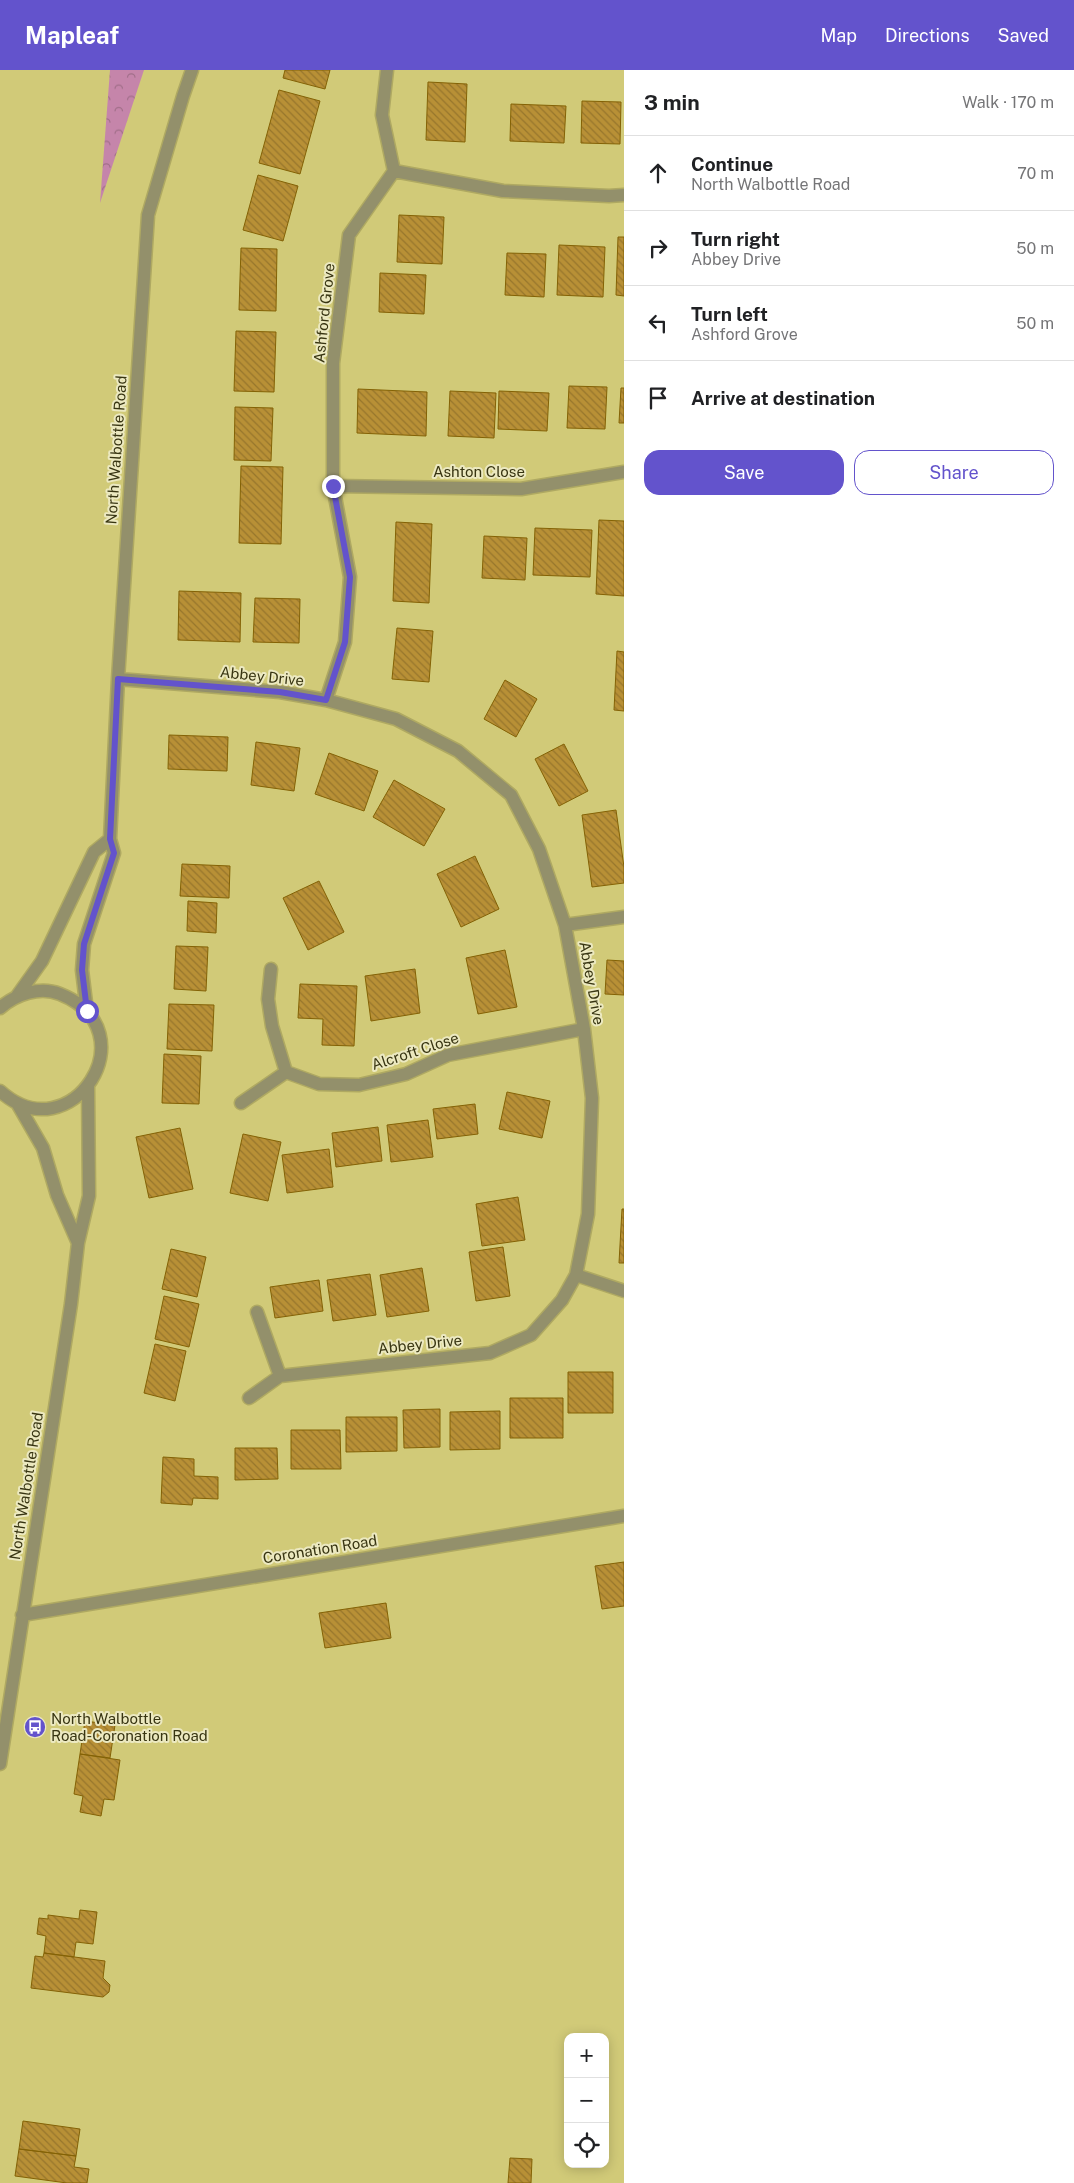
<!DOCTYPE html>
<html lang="en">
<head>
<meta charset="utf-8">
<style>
  :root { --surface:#fff; --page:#f2f2f2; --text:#202124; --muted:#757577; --line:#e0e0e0; --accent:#6353cc }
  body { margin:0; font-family:"Public Sans",sans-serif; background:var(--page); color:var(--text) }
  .controls { position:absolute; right:15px; bottom:15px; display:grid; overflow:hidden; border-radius:10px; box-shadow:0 2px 12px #0003 }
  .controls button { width:45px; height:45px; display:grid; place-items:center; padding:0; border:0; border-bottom:1px solid var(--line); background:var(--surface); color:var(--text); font:25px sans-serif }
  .stop { position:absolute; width:15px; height:15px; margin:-11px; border:4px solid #6353cc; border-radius:50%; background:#fff }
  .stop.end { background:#6353cc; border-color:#fff; box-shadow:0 1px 5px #0008 }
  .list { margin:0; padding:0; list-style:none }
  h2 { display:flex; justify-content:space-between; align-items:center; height:65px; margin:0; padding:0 20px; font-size:21px }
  h2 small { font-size:16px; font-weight:400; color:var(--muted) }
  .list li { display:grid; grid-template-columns:32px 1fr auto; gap:15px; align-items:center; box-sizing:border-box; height:75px; padding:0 20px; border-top:1px solid var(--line) }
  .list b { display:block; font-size:19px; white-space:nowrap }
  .list p { margin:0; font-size:16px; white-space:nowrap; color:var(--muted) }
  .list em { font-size:16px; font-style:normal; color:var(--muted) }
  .actions { display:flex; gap:10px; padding:15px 20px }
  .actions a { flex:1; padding:11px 0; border:1px solid var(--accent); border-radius:15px; text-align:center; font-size:18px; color:var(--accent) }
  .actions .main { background:var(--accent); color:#fff }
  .icon { flex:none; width:28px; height:28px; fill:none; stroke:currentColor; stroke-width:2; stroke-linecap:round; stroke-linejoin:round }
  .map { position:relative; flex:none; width:624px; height:2113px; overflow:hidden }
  header { display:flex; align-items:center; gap:30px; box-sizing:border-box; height:70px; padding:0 25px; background:var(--accent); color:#fff }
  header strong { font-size:24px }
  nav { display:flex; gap:28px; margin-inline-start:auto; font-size:18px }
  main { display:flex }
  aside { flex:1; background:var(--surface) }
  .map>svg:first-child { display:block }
  .forest { fill:url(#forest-crowns) }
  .building { fill:url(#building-back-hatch); stroke:#846205 }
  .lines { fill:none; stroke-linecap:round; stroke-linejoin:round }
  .minor-casing { stroke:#afa962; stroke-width:15 }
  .minor { stroke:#93906b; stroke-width:12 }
  .route { stroke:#6353cc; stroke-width:6 }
  .labels { text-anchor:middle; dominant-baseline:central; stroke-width:4; stroke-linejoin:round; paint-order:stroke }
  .street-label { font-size:15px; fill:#383512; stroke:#ece9c1 }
  .poi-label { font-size:15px; fill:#383512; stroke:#ece9c1; text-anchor:start }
</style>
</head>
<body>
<header>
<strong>Mapleaf</strong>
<nav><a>Map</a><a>Directions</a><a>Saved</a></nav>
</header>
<main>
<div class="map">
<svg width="624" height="2113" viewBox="0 0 624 2113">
  <defs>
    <pattern id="forest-crowns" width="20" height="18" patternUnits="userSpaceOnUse" patternTransform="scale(1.25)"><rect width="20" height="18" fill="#c585aa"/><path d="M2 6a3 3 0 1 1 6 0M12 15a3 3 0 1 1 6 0" fill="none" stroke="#a16e89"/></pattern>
    <pattern id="building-back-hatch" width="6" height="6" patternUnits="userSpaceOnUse" patternTransform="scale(1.25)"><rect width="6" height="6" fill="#b89036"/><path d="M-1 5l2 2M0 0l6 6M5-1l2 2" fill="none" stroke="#97762c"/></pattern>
  </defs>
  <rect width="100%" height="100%" fill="#d1ca78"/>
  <path class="forest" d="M110,0h34l-44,133z"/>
  <path class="building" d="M285,0h45l-5,19 -42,-11z
    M428,12l39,2 -2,58 -39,-2z
    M279,20l41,11 -20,73 -41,-11z
    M582,31l39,1 -1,42 -39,-1z
    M511,34l55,2 -2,37 -54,-2z
    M258,105l40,11 -15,55 -40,-11z
    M399,145l45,2 -2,47 -45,-2z
    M618,167h6v59l-8,-1z
    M559,175l46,2 -2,50 -46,-2z
    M241,178l36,1 -1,62 -37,-1z
    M507,183l39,1 -2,43 -39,-2z
    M380,203l46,2 -2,39 -45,-2z
    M236,261l40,1 -2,60 -40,-1z
    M569,316l38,1 -2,42 -38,-1z
    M621,318h3v35h-5z
    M358,319l69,3 -1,44 -69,-3z
    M450,321l46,2 -2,45 -46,-2z
    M499,321l50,2 -2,38 -49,-2z
    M235,337l38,1 -2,53 -37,-1z
    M241,396l42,1 -2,77 -42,-1z
    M599,450l25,1v75l-28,-2z
    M396,452l36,2 -3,79 -36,-2z
    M535,458l57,2 -2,47 -57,-2z
    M484,466l43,2 -2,42 -43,-2z
    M179,521l62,2 -1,49 -62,-2z
    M255,528l45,1 -1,44 -46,-1z
    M397,558l36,3 -4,51 -37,-3z
    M617,581l7,1v59l-10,-1z
    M505,610l32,19 -21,38 -32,-18z
    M169,665l59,2 -1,34 -59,-2z
    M256,672l44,6 -6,43 -43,-6z
    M564,674l24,47 -29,15 -24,-47z
    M329,683l49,18 -14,40 -49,-17z
    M394,710l51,29 -21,37 -51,-29z
    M616,740l8,57v16l-32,4 -10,-72z
    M475,786l24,53 -38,18 -24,-53z
    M182,794l48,2 -1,32 -49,-2z
    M319,811l25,51 -36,18 -25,-52z
    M188,831l29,2 -1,30 -29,-2z
    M176,876l32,1 -2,44 -32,-2z
    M505,880l12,57 -39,7 -12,-56z
    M607,890l17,1v34l-19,-1z
    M415,899l5,44 -49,8 -6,-45z
    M300,914l57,2 -3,60 -32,-1 1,-26 -25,-1z
    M169,934l45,1 -2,46 -45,-2z
    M164,984l37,2 -2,48 -37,-1z
    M507,1022l43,9 -8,37 -43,-9z
    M475,1034l3,30 -41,5 -4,-30z
    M428,1050l5,37 -42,5 -4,-37z
    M378,1057l4,34 -46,6 -4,-34z
    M180,1058l13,61 -44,9 -13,-61z
    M243,1064l38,8 -13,59 -38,-8z
    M329,1079l4,38 -46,6 -5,-38z
    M518,1127l7,43 -43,6 -6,-42z
    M622,1139h2v54h-5z
    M503,1177l7,49 -34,5 -7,-49z
    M171,1179l35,8 -9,40 -35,-8z
    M422,1198l7,43 -42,6 -7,-42z
    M370,1204l6,41 -43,6 -6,-41z
    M319,1210l4,31 -48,7 -5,-31z
    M164,1226l35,8 -10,43 -34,-8z
    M155,1274l31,7 -11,50 -31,-8z
    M568,1302h45v41h-45z
    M510,1328h53v40h-53z
    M440,1339v38l-36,1 -1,-38z
    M500,1341v38l-50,1v-38z
    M346,1347h51v34l-51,1z
    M291,1360h49l1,39h-50z
    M235,1378h42l1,31 -43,1z
    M163,1387l31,2v17l24,1v22l-25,-1 -1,7 -31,-2z
    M624,1492v44l-22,3 -7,-43z
    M386,1533l5,35 -66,10 -6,-35z
    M85,1651l30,4 -5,33 -30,-4z
    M80,1684l40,6 -6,40 -10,-1 -3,17 -21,-4 3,-16 -9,-2z
    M80,1840l17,2 -4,32 -17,-2 -2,15 -30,-4 2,-17 -9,-2 2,-16 9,1v-4l31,4z
    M44,1883l61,8 -2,17 7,7 -1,7 -6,5 -72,-9 4,-32 8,1z
    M23,2051l57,8 -4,27 -57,-7z
    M19,2079l57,7 -2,11 15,2 -2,14h-20l-52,-7z
    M510,2088l22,1 -1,24h-23z"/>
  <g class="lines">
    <g class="minor-casing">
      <path id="minor" d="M387,0l-5,45 12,56
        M394,101l109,20 106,5 15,-1
        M333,416l188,3 103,-17
        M118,609l162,13 46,8 70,19 62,32 53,44 28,54 26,76 19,104 8,69 -4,116 -12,61 -14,25 -31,35 -41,18 -210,23
        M326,630l19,-58 5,-65 -17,-91v-123l16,-128 45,-64
        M565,855l59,-8
        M17,926l25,-35 52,-109 16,-13
        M0,938c16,-14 40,-22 60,-14 92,37 11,161 -60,97
        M87,941l-5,-41 2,-26 30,-91 -4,-14 8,-160 30,-464 35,-119 9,-26
        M286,1002l33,12 40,1 47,-11 42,-19 136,-26
        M17,1033l26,45 14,47 21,48
        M241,1033l45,-31 -14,-46 -4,-27 3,-30
        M576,1205l48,16
        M249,1328l31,-22 -23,-64
        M22,1545l602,-99
        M0,1694l71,-460 7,-61 11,-47 -1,-110"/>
    </g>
    <use href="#minor" class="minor"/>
  </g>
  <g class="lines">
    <path class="route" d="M87,941l-5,-41 2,-26 30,-91 -4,-14 8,-160 162,13 46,8 19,-58 5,-65 -17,-91"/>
  </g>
  <defs>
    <g id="bus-disc" transform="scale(1.125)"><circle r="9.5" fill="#6353cc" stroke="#ece9c1"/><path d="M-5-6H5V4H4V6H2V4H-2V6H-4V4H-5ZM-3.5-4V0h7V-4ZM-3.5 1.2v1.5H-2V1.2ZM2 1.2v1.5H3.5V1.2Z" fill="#fff"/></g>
  </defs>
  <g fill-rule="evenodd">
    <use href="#bus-disc" x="35" y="1657"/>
  </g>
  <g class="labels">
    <g class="street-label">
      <text transform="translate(324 243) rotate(-84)">Ashford Grove</text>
      <text transform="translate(116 380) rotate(-86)">North Walbottle Road</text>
      <text x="479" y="401">Ashton Close</text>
      <text transform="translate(262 606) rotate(6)">Abbey Drive</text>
      <text transform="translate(592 913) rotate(80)">Abbey Drive</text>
      <text transform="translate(415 981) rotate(-18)">Alcroft Close</text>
      <text transform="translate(420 1274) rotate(-6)">Abbey Drive</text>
      <text transform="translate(26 1416) rotate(-81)">North Walbottle Road</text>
      <text transform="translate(320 1479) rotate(-9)">Coronation Road</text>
    </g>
    <g class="poi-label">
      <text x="51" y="1648">North Walbottle<tspan x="51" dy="17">Road-Coronation Road</tspan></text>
    </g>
  </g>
</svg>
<div class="controls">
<button>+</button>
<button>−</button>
<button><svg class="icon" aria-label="locate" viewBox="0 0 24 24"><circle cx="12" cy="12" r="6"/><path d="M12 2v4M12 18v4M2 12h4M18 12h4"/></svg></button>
</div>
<div class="stop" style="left:87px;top:941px"></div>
<div class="stop end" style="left:333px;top:416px"></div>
</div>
<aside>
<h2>3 min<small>Walk · 170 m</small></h2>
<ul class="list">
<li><svg class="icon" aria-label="ahead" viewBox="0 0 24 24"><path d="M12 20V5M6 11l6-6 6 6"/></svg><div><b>Continue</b><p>North Walbottle Road</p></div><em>70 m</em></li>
<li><svg class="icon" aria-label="right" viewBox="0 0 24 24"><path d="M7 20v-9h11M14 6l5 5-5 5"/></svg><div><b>Turn right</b><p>Abbey Drive</p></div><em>50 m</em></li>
<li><svg class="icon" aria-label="left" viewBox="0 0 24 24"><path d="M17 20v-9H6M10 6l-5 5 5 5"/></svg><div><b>Turn left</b><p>Ashford Grove</p></div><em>50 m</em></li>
<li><svg class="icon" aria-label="arrive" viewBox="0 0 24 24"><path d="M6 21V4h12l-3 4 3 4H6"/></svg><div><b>Arrive at destination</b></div></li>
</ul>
<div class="actions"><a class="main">Save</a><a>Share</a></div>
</aside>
</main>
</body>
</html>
